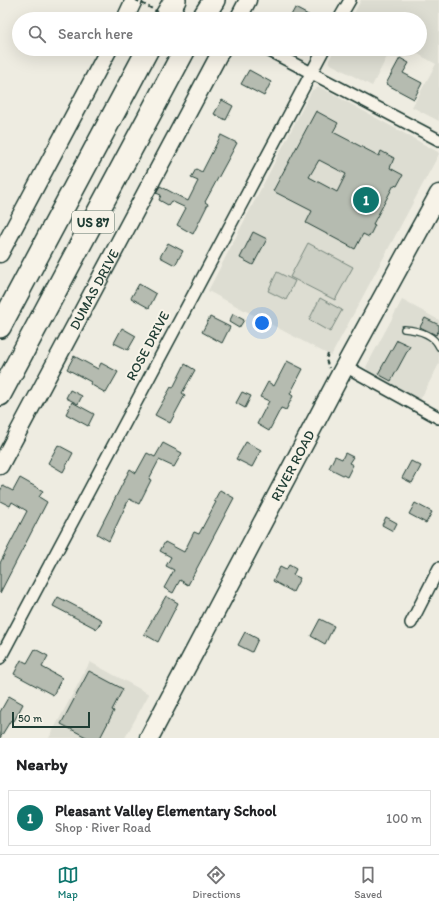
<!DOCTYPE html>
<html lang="en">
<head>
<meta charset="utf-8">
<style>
  :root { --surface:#fff; --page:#f6f6f6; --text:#202124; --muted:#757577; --line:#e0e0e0; --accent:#0f766e }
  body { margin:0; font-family:Itim,sans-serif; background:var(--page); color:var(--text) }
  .scale { position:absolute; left:12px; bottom:10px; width:78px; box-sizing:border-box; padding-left:4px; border:2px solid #1f3d34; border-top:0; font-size:11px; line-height:14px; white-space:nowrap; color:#1f3d34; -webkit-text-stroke:3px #f7f3e8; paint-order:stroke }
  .you { position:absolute; left:262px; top:323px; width:14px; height:14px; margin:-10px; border:3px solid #fff; border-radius:50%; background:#1a73e8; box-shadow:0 0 0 6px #1a73e833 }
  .badge { display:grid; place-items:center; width:26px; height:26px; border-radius:50%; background:var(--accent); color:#fff; font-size:13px; font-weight:700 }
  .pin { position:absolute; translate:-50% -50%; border:2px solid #fff; box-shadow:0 1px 4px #0006 }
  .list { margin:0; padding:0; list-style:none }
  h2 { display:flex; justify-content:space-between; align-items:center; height:52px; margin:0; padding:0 16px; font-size:17px }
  h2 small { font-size:13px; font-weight:400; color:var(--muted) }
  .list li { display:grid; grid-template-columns:26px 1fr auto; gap:12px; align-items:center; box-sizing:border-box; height:56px; margin:0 8px 8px; padding:0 8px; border:1px solid var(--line); border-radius:0px }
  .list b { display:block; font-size:15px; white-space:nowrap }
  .list p { margin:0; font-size:13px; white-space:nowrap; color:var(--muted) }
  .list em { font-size:13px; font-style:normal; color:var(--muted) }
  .icon { flex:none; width:22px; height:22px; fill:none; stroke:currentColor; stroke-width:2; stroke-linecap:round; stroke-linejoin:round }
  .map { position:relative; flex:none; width:439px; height:738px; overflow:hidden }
  .search { position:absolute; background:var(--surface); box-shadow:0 4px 16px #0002; left:12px; right:12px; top:12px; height:44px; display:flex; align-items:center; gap:10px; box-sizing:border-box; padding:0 14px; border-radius:22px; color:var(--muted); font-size:15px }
  .sheet { height:116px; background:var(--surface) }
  nav { display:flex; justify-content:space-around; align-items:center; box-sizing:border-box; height:56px; border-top:1px solid var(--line); background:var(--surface); font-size:11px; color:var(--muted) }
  nav a { display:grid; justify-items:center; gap:2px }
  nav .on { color:var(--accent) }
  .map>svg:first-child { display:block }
  .built { fill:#ddddd2 }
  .green { fill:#cccfc4; stroke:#76867c }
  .building { fill:#b5bbb0; stroke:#1f3d34; fill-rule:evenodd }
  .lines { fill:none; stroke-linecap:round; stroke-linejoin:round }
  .service-casing { stroke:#1f3d34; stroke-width:8 }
  .minor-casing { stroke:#1f3d34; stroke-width:14 }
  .secondary-casing { stroke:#1f3d34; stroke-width:19 }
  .primary-casing { stroke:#1f3d34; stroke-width:21 }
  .motorway-casing { stroke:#1f3d34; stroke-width:24 }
  .path { stroke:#1f3d34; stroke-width:2; stroke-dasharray:4 3; stroke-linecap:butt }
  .service { stroke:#f7f3e8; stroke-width:5.5 }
  .minor { stroke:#f7f3e8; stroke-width:11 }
  .secondary { stroke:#f7f3e8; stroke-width:16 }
  .primary { stroke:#f7f3e8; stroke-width:18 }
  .motorway { stroke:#f7f3e8; stroke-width:21 }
  .path-bridge { stroke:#1f3d34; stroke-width:2; stroke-dasharray:4 3; stroke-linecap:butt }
  .labels { text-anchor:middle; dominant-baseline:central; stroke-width:4; stroke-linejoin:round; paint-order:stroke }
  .shield { fill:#f7f3e8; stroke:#60746a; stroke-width:1 }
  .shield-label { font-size:13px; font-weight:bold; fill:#1f3d34 }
  .street-label { font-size:14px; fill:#1f3d34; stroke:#f7f3e8 }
</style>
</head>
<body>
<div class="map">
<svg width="439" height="738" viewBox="0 0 439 738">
  <rect width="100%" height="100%" fill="#eeece1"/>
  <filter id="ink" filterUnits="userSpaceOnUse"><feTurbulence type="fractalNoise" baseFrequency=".025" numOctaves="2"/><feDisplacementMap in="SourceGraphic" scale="8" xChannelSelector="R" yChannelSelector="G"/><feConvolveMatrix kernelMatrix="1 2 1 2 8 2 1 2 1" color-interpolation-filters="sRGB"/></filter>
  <g filter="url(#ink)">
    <path class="built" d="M361,0h78v121l-27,-14 24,-43 -27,-15h11v-30h-69z
      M335,49h56l-19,37 -43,-23v-3z
      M320,87l118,65 1,2 -108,202 -123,-65 104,-201z
      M402,300l37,20v44l-19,36 -52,-29 -2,-4z
      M90,662l59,32 -24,44h-76z"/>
    <path class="green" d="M308,243l45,24 -18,33 -45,-23z
      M277,272l18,9 -9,19 -18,-9z
      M320,298l22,12 -12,22 -21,-12z"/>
    <path class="building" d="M295,8l21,11h-27z
      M400,58l9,5 -6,10 19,10 -8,16 -28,-15z
      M249,70l22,12 -7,14 -23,-12z
      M222,100l11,6 -7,14 -12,-6z
      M316,111l22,12 -5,9 46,24 2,-5 13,7 -4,10 13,7 -6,11 -3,-1 -21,39 2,1 -6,12 -6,-3 -8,15 -49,-26 6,-12 -39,-20zM319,160l27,14 -9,18 -28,-15z
      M221,135l16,8 -32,59 3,2 -15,30 -16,-9 9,-17 -15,-7 -3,4 -9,-5 2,-5 -5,-2 4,-7 28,15 10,-20 -7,-3 5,-9 6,3z
      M253,232l14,7 -14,26 -13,-7z
      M168,243l15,8 -8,14 -15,-8z
      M139,284l17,10 -7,14 -18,-10z
      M233,314l11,6 -5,8 -10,-6z
      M210,317l20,10 -8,16 -20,-11z
      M425,318l14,7v5l-3,5 -16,-8z
      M122,328l14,8 -8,14 -14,-7z
      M397,340l13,6 -19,35 -13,-7z
      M74,356l24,13 3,-6 17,9 -12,21 -16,-9 1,-2 -24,-13z
      M287,361l16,8 -13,25 3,2 -7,14 -5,-2 -12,23 -12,-7 12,-23 -9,-4 8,-15 6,4z
      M185,364l10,6 -13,23 3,2 -15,28 -15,-8 16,-28 2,1z
      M70,390l12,6 -4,8 -12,-6z
      M242,392l9,4 -6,12 -9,-5z
      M72,402l22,12 -6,12 -22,-12z
      M246,442l15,8 -9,17 -16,-8z
      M163,443l19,10 -8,14 -15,-7 -10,19 2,1 -12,24 -10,-5 -20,42 -12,-7 33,-65 6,4 11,-20 8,4z
      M58,445l15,8 -10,19 -15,-9z
      M345,453l8,4 -4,6 4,2 -6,12 -18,-9 6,-12 7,3z
      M411,461l10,5 -9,17 -10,-5z
      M20,478l23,13 -4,6 8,5 -47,91v-30l27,-52 -15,-9 -2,4 -10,-5v-10l3,-5 10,5z
      M220,490l14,8 -46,87 -8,-5 -7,13 -9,-5 10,-18 -8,-4 5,-9 -11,-6 5,-9 19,10 10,-20 5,2 17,-32 -2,-1z
      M415,503l17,9 -6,11 -17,-9z
      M386,517l11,6 -4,8 -11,-6z
      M289,565l7,4 -3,6 7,3 -7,14 -20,-11 7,-14 6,3z
      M166,596l12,7 -20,39 -14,-8z
      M58,597l44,23 -5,9 -44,-23z
      M320,619l14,7 -9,18 -14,-8z
      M245,632l13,7 -6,13 -14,-7z
      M35,649l13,7 -6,11 20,11 -9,17 -39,-21 7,-14 6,3z
      M89,671l34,18 -11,21 2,1 -14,27h-12l-27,-14z
      M9,696l14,8 -9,17 -3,-1 -11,18v-26z"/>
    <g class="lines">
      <g class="service-casing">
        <path id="service" d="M404,329c13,1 29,4 35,18"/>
      </g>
      <g class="minor-casing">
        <path id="minor" d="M339,19l11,-19
          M266,49l173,91
          M345,366l94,52
          M411,623l28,-55
          M0,658l324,-609"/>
      </g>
      <g class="secondary-casing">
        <g id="secondary">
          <path d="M125,19l9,-19"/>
          <path d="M238,19l10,-19"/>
          <path d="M0,254l109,-205"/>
          <path id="s1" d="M0,466l222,-417"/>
        </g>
      </g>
      <g class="primary-casing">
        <g id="primary">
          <path id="s2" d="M149,738l196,-372 94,-172"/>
        </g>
      </g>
      <g class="motorway-casing">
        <path id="motorway" d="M164,19l11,-19
          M202,19l12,-19
          M0,327l148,-278
          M0,395l185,-346"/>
      </g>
      <path class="path" d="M328,354l-2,6 3,8"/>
      <use href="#service" class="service"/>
      <use href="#minor" class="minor"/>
      <use href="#secondary" class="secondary"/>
      <use href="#primary" class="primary"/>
      <use href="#motorway" class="motorway"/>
      <path class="path-bridge" d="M136,0l35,19"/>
    </g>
  </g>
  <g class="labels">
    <rect class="shield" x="72" y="211" width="42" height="22" rx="3"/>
    <g class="shield-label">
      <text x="93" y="222">US 87</text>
    </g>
    <g class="street-label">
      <text stroke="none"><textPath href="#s1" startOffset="200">DUMAS DRIVE</textPath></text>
      <text transform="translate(148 346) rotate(-62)">ROSE DRIVE</text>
      <text stroke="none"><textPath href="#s2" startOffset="308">RIVER ROAD</textPath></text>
    </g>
  </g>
</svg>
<div class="scale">50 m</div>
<div class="you"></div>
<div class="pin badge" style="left:366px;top:200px">1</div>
<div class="search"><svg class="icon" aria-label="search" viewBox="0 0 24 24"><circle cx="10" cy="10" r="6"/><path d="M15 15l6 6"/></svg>Search here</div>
</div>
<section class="sheet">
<h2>Nearby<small></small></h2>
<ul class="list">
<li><span class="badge">1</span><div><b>Pleasant Valley Elementary School</b><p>Shop · River Road</p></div><em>100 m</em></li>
</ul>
</section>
<nav>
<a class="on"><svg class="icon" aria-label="map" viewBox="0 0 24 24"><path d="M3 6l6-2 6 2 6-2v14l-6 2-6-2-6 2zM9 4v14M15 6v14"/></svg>Map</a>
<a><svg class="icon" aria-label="directions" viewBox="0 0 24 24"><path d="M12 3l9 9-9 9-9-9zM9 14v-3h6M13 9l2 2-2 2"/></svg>Directions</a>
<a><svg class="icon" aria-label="saved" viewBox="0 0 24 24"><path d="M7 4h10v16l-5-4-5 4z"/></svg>Saved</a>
</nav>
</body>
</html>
